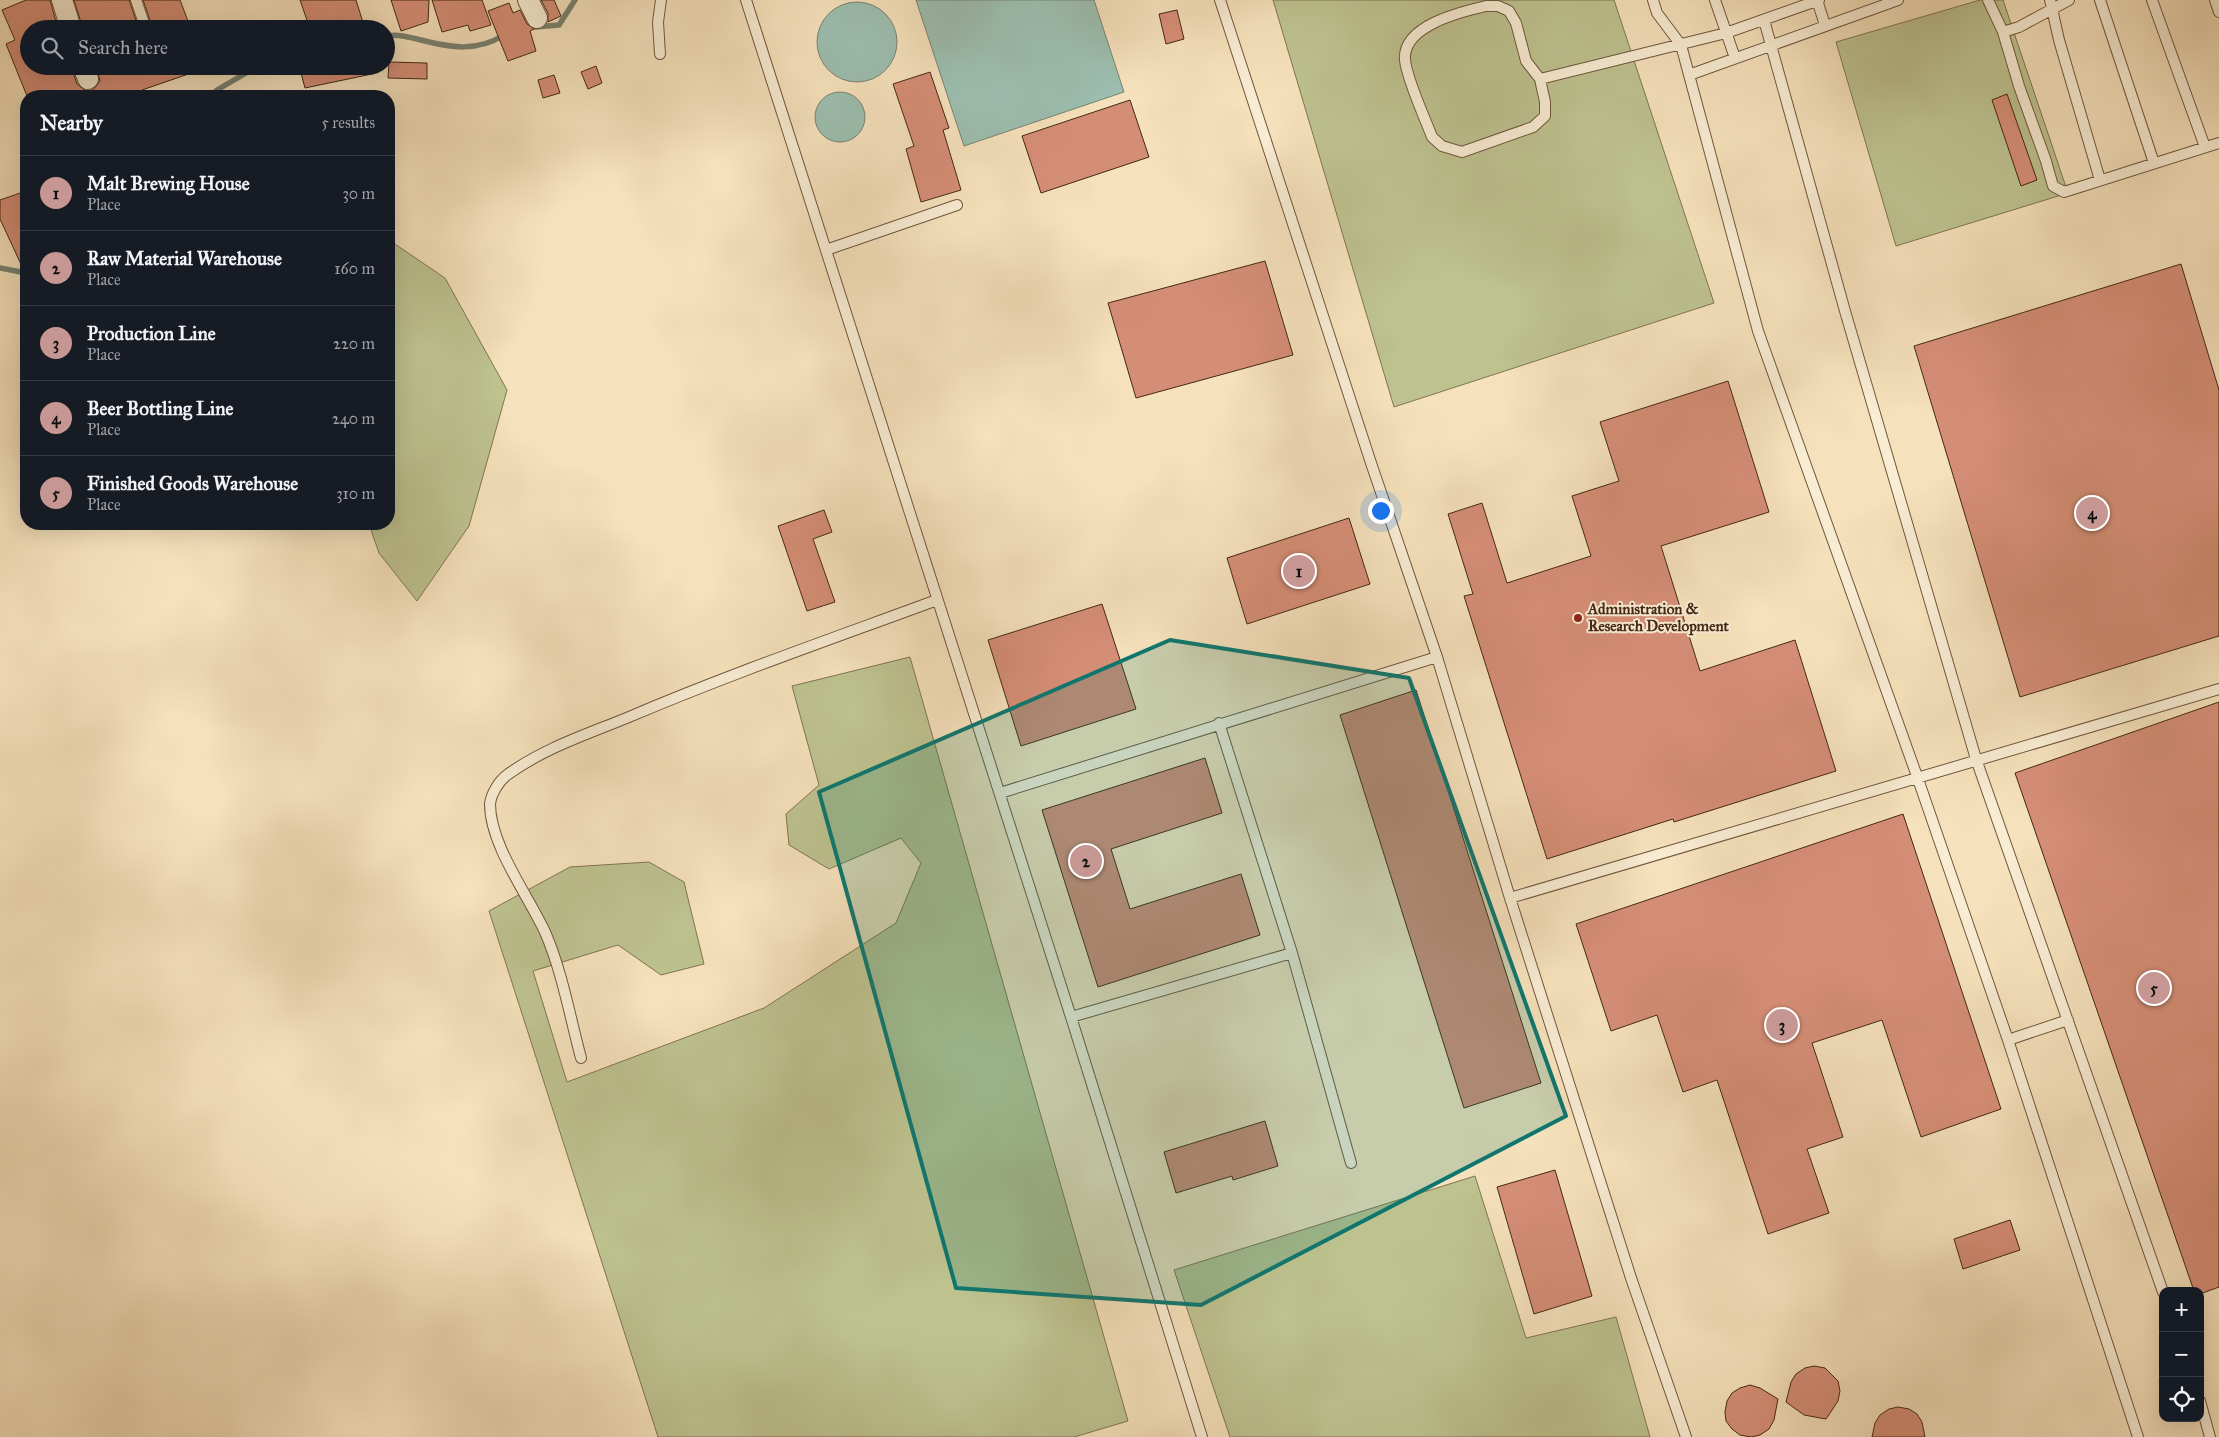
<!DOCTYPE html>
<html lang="en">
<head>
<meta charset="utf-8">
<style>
  :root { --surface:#171b24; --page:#242831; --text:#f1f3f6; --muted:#9ea1a6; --line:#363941; --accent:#c59692 }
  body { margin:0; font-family:"IM FELL Great Primer",serif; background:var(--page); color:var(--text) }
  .controls { position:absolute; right:15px; bottom:15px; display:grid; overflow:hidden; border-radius:10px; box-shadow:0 5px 20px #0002 }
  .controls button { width:45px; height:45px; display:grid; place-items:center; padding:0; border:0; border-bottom:1px solid var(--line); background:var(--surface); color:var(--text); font:25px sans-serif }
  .you { position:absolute; left:1380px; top:510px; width:18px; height:18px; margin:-12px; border:4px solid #fff; border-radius:50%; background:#1a73e8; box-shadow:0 0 0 8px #1a73e833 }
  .badge { display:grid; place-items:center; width:32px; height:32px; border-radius:50%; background:var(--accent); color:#111; font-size:16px; font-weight:700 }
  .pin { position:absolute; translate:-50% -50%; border:2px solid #fff; box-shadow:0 1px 5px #0006 }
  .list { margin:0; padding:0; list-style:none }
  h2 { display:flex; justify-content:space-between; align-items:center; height:65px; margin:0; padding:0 20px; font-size:21px }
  h2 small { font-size:16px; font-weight:400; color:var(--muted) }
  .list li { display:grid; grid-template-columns:32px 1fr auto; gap:15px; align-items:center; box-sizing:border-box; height:75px; padding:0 20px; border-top:1px solid var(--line) }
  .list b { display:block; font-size:19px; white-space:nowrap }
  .list p { margin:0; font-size:16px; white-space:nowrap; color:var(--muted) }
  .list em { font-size:16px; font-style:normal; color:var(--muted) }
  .icon { flex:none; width:28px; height:28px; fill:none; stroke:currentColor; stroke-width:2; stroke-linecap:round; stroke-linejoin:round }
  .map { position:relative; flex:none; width:2219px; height:1437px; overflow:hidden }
  .search { position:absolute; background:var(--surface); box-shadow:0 5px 20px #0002; left:20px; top:20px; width:375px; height:55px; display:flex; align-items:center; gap:12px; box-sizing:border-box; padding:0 18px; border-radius:28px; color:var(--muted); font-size:19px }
  .panel { position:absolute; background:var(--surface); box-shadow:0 5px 20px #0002; left:20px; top:90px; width:375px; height:440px; border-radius:20px }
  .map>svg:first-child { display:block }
  .green { fill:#bdc28f; stroke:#817452 }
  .water { fill:#9cbeb0; stroke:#798272 }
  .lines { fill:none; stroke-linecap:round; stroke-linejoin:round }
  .stream { stroke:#798272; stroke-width:5.5 }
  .building { fill:#d58e76; stroke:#452715 }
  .lane-casing { stroke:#71563e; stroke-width:12 }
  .street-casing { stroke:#71563e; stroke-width:22 }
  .lane { stroke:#f8ecd3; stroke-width:10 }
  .street { stroke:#f8ecd3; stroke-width:20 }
  .marked { fill:#0f766e; fill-opacity:0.2; stroke:#0f766e; stroke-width:4; stroke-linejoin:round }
  .poi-dot { fill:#8f2418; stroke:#f8ecd3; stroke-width:2 }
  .labels { text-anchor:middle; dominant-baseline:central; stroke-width:4; stroke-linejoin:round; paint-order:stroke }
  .poi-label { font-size:15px; font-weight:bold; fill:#452715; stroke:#f8ecd3; text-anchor:start }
</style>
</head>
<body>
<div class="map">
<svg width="2219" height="1437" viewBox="0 0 2219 1437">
  <rect width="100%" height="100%" fill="#f5e1bb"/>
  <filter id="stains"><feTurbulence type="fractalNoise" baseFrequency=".004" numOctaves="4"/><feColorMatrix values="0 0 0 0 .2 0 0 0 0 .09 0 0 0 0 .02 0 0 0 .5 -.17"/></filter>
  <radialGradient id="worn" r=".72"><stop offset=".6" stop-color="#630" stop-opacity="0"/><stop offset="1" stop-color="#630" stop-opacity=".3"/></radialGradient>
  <path class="green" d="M1273,0h341l100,303 -320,104z
    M1980,0h23l65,193 -172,53 -60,-204z
    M389,240l56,38 62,112 -38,136 -52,75 -38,-48 -10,-29h20z
    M910,657l218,764 -54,16h-416l-169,-526 81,-44 79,-5 35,20 20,82 -43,11 -43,-30 -85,26 34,111 197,-74 132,-85 25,-60 -20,-25 -72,31 -40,-24 -3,-31 33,-29 -27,-99z
    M1475,1176l51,162 90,-21 34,120h-420l-56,-167z"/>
  <path class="water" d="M916,0h178l30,92 -160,54z
    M817 42a40 40 0 1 1 80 0a40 40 0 1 1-80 0Z
    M815 117a25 25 0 1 1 50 0a25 25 0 1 1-50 0Z"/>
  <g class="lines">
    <path class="stream" d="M524,28l35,-3 16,-25
      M386,36c13,-2 23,1 35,4 30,8 56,12 83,-5
      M212,96l5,-6 41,-24
      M0,268l26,5"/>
  </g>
  <path class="building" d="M26,0h24l8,29h-29v37h42l6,18 9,7 7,-1 7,-9 -4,-15h107v3l-61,21 2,6h-117l-21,-52 9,-4 -13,-30z
    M74,0h55l10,29h-56z
    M143,0h37l11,29h-38z
    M300,0h56l9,29h-55z
    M391,0h38l-1,22 -27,9z
    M432,0h50l9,25 -21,6 -2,-6 -26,7z
    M541,0h13l7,16 -13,6v-9z
    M509,3l4,10 7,-3 7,14 7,5 -4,2 6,20 -28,10 -20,-50z
    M1177,10l7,29 -18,5 -7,-30z
    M389,62l38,1v16l-39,-1z
    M323,66h48l1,8 -67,14 -4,-15z
    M596,66l6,17 -14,6 -7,-17z
    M930,72l19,56 -6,2 18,60 -40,12 -15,-53 8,-3 -21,-62z
    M554,75l6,18 -17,5 -5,-18z
    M2007,94l30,86 -16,6 -29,-86z
    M1130,100l19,57 -108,36 -19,-57z
    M26,191v84l-26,-56v-19z
    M1265,261l28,94 -157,43 -28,-95z
    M2181,264l38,126v246l-199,61 -106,-351z
    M1728,381l41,131 -108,34 39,125 95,-31 41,131 -162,51 -1,-3 -126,40 -83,-263 9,-2 -25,-80 34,-11 25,80 84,-27 -19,-60 47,-15 -19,-59z
    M824,510l8,22 -19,7 22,63 -28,9 -29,-85z
    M1349,518l21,66 -123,40 -20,-66z
    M1102,604l34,105 -115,37 -33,-106z
    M1416,690l125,393 -77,25 -124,-393z
    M2219,702v585l-19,7v-3h-6l-179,-518z
    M1205,758l17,55 -111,36 19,60 111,-35 19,61 -162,52 -56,-177z
    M1903,814l98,295 -80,28 -39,-117 -70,23 31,94 -36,12 22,64 -61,21 -51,-154 -34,12 -26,-77 -46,16 -35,-107z
    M1265,1121l13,45 -45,14 -1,-4 -56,17 -12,-41z
    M1555,1170l37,126 -58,18 -37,-127z
    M2010,1220l10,30 -57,19 -9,-30z
    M1814,1366l11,2 13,13 2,10 -2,10 -12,18 -22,-4 -18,-13 5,-20 5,-8 9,-6z
    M1750,1385l10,3 18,11 -4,21 -5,9 -9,6 -9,2 -11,-2 -8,-6 -6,-8 -1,-9 2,-11 5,-8 8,-5z
    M1898,1407l11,2 8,5 5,8 3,15h-53l3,-14 5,-8 9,-6z"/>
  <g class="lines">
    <g class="lane-casing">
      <path id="lane" d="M136,0l10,29
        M746,0l325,1017 131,420
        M1220,0l151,463 66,194 73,241 121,380 55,159
        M1653,0l4,13 24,32 77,286 160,448 90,261 130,397
        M1715,0l20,58
        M1817,0l8,25
        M1988,0l15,32
        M2050,0l9,40 41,140
        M2069,0l-50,27 -16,5 16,54 27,75 7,25 11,6 155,-49
        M2100,0l54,163
        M2152,0l53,147
        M2215,0l4,12
        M1486,6h12l11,5 7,12 10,38 14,18 5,23v14l-12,11 -71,25 -20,-6 -10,-9c-7,-19 -25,-57 -27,-77 -3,-34 55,-48 81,-54z
        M1764,20l81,291 131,448 187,533
        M660,54l-2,-32 3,-22
        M1689,75l209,-75
        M1540,79l186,-46 93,-33
        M826,250l131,-45
        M1219,723l73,230 59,210
        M1000,793l437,-136
        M1510,898l709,-209
        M1071,1017l221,-64
        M2008,1040l60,-20
        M581,1058c-11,-41 -19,-87 -36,-126 -17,-37 -55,-87 -55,-128 1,-10 9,-23 17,-29 37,-27 81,-41 122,-58 101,-43 205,-79 308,-117
        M2200,1401l10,36"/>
    </g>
    <g class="street-casing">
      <path id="street" d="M62,0l9,29
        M528,0l9,18
        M83,66l5,13"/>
    </g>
    <use href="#lane" class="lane"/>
    <use href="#street" class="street"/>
  </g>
  <path class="marked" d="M1170,640l239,38 157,438 -365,189 -245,-17 -137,-496z"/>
  <circle class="poi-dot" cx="1578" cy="618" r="5"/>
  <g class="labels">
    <g class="poi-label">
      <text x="1588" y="609">Administration &amp;<tspan x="1588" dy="17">Research Development</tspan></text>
    </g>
  </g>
  <rect width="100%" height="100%" filter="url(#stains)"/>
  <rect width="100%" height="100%" fill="url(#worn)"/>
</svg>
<div class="controls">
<button>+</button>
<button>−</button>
<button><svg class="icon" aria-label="locate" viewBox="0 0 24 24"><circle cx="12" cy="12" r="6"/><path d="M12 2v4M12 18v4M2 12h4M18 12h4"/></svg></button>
</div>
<div class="you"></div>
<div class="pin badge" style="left:1299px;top:571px">1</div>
<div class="pin badge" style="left:1086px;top:861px">2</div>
<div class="pin badge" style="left:1782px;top:1025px">3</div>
<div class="pin badge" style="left:2092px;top:513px">4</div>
<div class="pin badge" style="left:2154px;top:988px">5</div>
<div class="search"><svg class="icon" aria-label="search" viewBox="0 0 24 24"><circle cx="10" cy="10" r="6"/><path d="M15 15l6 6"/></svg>Search here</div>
<section class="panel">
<h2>Nearby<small>5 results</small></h2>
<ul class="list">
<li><span class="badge">1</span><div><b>Malt Brewing House</b><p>Place</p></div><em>30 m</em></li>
<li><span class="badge">2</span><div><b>Raw Material Warehouse</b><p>Place</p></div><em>160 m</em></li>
<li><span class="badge">3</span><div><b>Production Line</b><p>Place</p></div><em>220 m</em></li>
<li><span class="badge">4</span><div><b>Beer Bottling Line</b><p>Place</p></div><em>240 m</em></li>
<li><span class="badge">5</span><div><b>Finished Goods Warehouse</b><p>Place</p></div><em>310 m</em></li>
</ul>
</section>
</div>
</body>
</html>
